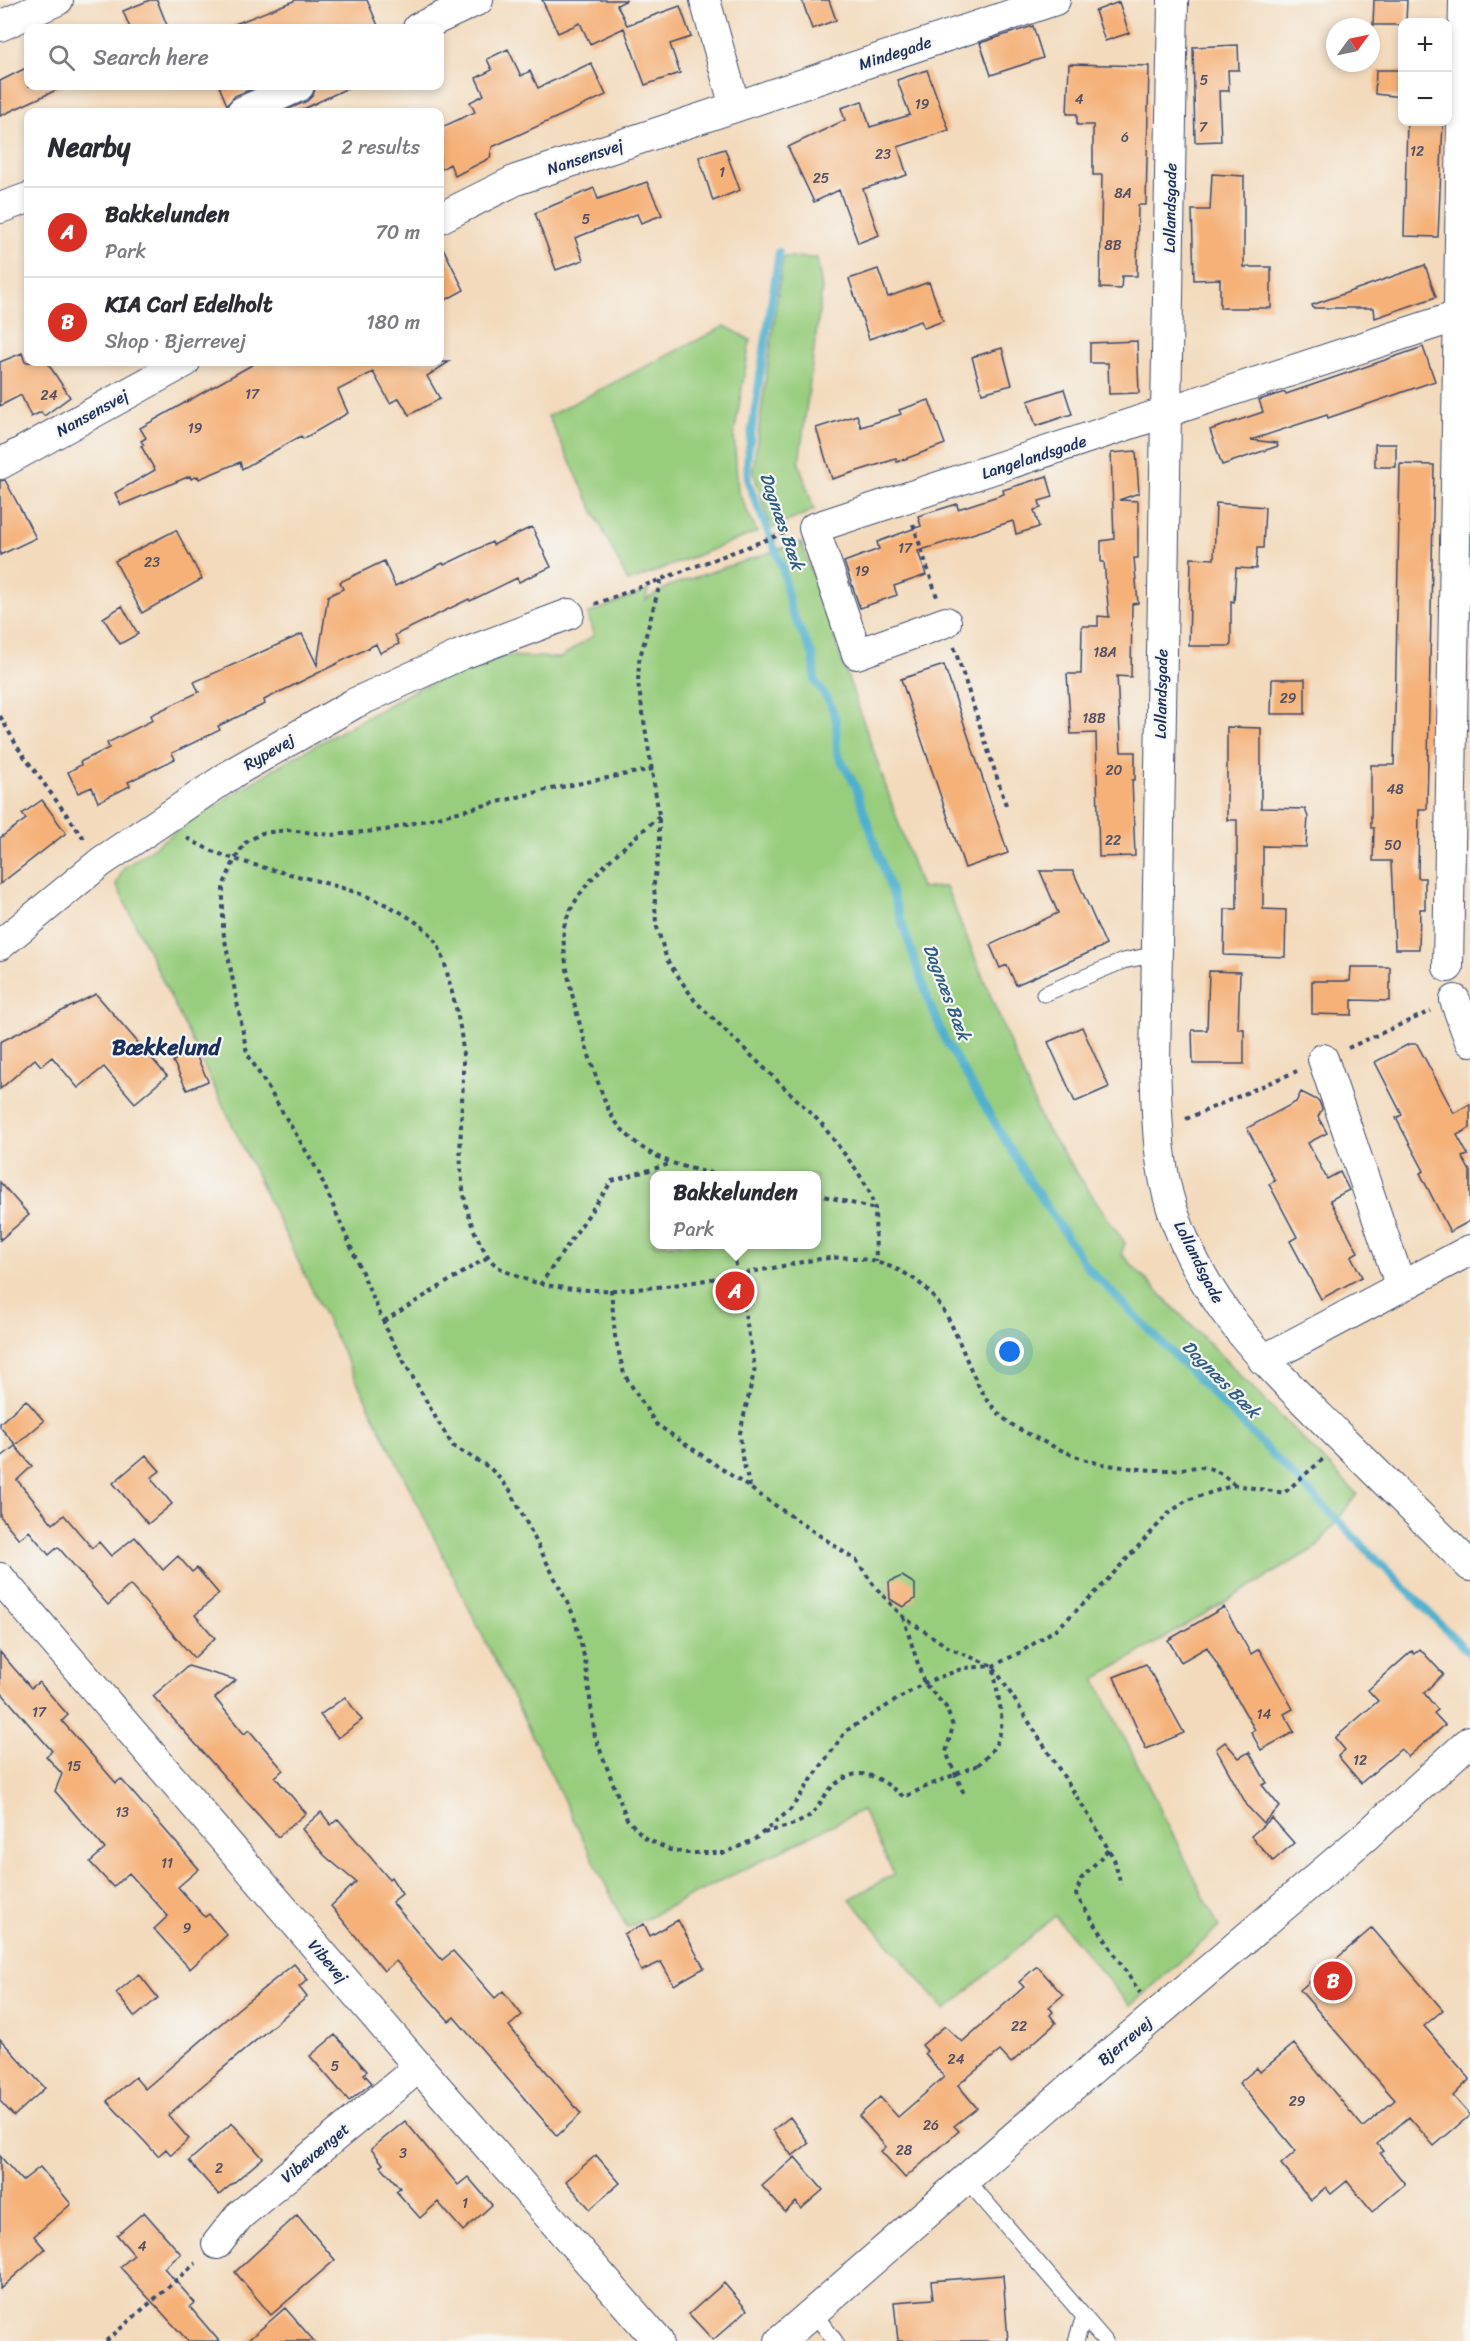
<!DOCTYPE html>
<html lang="en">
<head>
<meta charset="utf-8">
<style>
  :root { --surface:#fff; --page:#f2f2f3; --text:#2b2b33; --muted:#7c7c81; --line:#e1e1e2; --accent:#d93025 }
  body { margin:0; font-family:Sriracha,sans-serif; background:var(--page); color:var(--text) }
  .controls { position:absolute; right:18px; top:18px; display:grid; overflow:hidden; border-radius:12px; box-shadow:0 3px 9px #0003 }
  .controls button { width:54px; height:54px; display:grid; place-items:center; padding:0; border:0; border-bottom:2px solid var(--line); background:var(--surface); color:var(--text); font:30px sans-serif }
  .compass { position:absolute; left:1326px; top:18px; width:54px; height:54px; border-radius:50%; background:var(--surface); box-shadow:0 3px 9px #0003; rotate:57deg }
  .you { position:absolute; left:1010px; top:1352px; width:21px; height:21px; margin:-15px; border:4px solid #fff; border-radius:50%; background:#1a73e8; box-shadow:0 0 0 9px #1a73e833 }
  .badge { display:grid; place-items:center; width:39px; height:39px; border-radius:50%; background:var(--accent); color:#fff; font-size:20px; font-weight:700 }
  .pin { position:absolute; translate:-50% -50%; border:3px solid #fff; box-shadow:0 2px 6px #0006 }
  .popup { position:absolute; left:650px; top:1171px; width:171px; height:78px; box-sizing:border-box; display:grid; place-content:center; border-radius:12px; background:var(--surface); filter:drop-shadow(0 2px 4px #0005); font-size:20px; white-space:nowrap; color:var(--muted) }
  .popup b { font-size:22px; color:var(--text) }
  .popup::after { content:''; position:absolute; left:50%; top:100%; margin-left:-12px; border:12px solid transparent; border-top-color:var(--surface) }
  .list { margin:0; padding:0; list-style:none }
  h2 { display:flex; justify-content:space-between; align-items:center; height:78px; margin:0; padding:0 24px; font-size:26px }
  h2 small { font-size:20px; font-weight:400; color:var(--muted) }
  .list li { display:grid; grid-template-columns:39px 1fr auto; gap:18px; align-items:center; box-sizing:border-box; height:90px; padding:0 24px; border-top:2px solid var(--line) }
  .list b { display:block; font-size:22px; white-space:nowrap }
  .list p { margin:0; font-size:20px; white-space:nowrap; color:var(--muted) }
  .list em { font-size:20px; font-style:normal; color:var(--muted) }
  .icon { flex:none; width:33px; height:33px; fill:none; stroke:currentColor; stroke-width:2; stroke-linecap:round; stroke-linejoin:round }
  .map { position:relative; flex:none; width:1470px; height:2341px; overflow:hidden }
  .search { position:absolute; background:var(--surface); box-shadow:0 3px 9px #0003; left:24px; top:24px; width:420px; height:66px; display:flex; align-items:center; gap:15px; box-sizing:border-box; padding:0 21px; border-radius:12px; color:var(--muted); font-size:22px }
  .panel { position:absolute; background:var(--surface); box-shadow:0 3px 9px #0003; left:24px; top:108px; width:420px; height:258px; border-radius:12px }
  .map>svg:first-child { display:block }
  .green { fill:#98cd7d; stroke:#5a7e6e; stroke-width:1.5; fill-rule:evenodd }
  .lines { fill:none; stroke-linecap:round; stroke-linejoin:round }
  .stream { stroke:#4fb0cd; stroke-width:8 }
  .building { fill:#f5b178 }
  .service-casing { stroke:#3b496c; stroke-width:17 }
  .minor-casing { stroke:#3b496c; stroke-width:32 }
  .path { stroke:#3b496c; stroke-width:4; stroke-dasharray:4.5 4.5; stroke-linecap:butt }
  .service { stroke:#fff; stroke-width:15 }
  .minor { stroke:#fff; stroke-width:30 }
  .path-bridge { stroke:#3b496c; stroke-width:4; stroke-dasharray:4.5 4.5; stroke-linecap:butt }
  .labels { text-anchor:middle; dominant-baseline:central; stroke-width:4.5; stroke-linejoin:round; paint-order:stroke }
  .number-label { font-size:14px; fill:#525064 }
  .street-label { font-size:16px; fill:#1b2f5e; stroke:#f6f6f2 }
  .water-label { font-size:18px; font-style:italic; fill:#2d5c85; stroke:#f6f6f2 }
  .district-label { font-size:22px; font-weight:bold; fill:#1b2f5e; stroke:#f6f6f2 }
</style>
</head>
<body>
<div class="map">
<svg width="1470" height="2341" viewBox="0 0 1470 2341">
  <rect width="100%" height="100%" fill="#f6f6f2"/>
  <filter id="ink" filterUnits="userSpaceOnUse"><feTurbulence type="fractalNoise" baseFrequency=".0167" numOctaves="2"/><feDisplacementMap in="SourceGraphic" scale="12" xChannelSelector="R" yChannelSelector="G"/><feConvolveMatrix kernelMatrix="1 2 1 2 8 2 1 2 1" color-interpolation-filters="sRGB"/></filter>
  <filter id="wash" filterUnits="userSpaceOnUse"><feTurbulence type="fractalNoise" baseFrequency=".008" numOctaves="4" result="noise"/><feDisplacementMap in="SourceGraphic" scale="24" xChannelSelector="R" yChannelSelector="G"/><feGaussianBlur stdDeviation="1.35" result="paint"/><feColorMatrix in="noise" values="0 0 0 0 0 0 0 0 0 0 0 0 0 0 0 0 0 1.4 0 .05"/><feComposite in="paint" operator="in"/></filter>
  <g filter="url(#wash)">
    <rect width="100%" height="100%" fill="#f3dabc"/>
    <path class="green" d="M783,257l34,1 5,31 -23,174 15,47 -43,19 -18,-59z
      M725,326l25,14 -16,96 4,55 19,41 -129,50 -80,-166z
      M801,542l120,346 25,-1 97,237 82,119 -4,11 236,240 -40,53 -222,132 124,248 -89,79 -75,-90 -110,94 -95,-111 44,-25 -32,-64 -235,118 -296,-599 -215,-445 8,-16 67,-47 89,-56 137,-76 86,-33 57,2 34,-23 -6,-21 60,-24 -2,10 23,-14zM654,1176h162v68h-162z"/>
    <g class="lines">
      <path class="stream" d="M779,252l-32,209 1,21 34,85 9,44 22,45 2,25 15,22 6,17 1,33 18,32 74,217 16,38 84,140 58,87 383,387"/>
    </g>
    <g id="blocks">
      <path class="building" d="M150,0h7l11,28h-38l-7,-17z
        M296,0h71l12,28h-148l-1,-2z
        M542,0h85l-10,5 10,20 53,-19 11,31 -21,7 10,29 -35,12 -21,-57 -34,16 -10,-21 -22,10z
        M802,0h27l7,20 -24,9z
        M1374,0h33l-1,22h-4v3h-29z
        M1119,2l10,31 -24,8 -10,-30z
        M1033,26l10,32 -52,17 -11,-32z
        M1238,45l1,25h-11l1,21h-10l2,50 -26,1 -2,-95z
        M508,49l13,27 9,-5 8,17 53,-25 15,32 -114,52 -2,11 -35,18 -5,-12 -10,6v-42l35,-16 -5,-10 14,-7 -8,-17 16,-8 -5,-11z
        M1069,64l80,2 -3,139h-8l-1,71h-15l-1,13 -21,-1 2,-113h-9v-50h-16v-11h-10z
        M28,67v19h37l-65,30v-35z
        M927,70l22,60 -51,17 9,28 -44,14 16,46 -21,8 -19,-53 -25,12 -26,-55 57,-27 -4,-12 21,-7 8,26 40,-12 -13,-35z
        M1376,70h26v27l-27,-3z
        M219,86h40l-24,10 -8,9z
        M316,86h36l-55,26h-15l25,-11 6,-6z
        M1407,122h36l-5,115 -34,-1z
        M725,149l15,41 -27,11 -14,-44z
        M1212,174l32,2v91h27v41h-51v-29l-26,1 -2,-70h18z
        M647,182l15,33 -21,8 -4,-9 -62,24 8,22 -27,10 -21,-57 59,-25 4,11z
        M440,242l24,48 -24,13z
        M1425,265l11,32 -61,21 -1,-10h-61l-1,-3z
        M878,269l10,28 41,-15 14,39 -19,7 -3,-7 -52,18 -20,-60z
        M1137,341l2,52 -30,1 -1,-31h-18v-20z
        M1423,347l12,34 -107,37 -1,-3 -76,25 26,3 1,3 -56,19 -12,-35 53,-18 -4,-12 26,-8 1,2z
        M1002,348l10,37 -30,8 -10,-36z
        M22,353l3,9h22l23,35 -26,19 -3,-4 -10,5 -10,-22 -21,11v-44z
        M257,362h192l-22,14 13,23 -31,16 -10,-17 -9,5 -17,-31 -35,18 10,23 -45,26 -2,-3 -59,33 -2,-7 -41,17 -1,-3 -7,3 -1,-3 -69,29 -6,-12 40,-23 -14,-24 3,-1 -3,-4 5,-3 -6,-10z
        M1064,389l8,25 -36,12 -8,-25z
        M929,400l16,44 -48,18 -1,-3 -64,20 -16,-51 41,-13 4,12 40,-13 -2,-4z
        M1375,444h21v23h-21z
        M1136,451l3,42 -20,7 19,1v57h-4l4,45 -6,1 -1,73 -14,-1 4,76h14v28h-3l3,76 -36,1 -3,-124 -25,1 -4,-60h14l1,-48h16v-10l11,1 -5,-55h-3v-21l13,-2 -3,-86z
        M1400,464l34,1 -7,344h-8l-1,69h7v31h-5l-1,40h-24l-4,-88h-18l1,-33h-3v-63h23z
        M1047,476l6,21 -14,4 2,7 -7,2 5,17 -23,7 -3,-13 -95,30 8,24 -32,11 3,9 -37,13 -16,-46 35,-13 -2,-7 44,-16 -3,-10 39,-12 1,5 46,-15 -1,-4z
        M5,480l31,58 -36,17v-74z
        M1216,503l49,4 -2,41h-6l-1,21 -20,-1 -2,34 -3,-1v45h-42l2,-88 23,1z
        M532,527l19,40 -32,15 -2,-4 -47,23 -1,-2 -74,36 4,9 -19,9 -4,-9 -112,56 1,4 -47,22 2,4 -48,23 3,6 -47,23 2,4 -32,16 -6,-15 -14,6 -10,-21 13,-7 -1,-3 29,-14 -2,-5 46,-23 -2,-5 48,-23 -5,-10 108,-48 15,31 11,-69 15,-7 -3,-7 44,-21 11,25 48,-23 1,2 48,-23 1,3z
        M176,530l26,49 -60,34 -27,-52z
        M122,606l16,28 -18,10 -17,-26z
        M944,665l64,188 -43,15 -64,-189z
        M1272,679h33v35h-34z
        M1227,727l34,1v80l44,1 3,8 -2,30 -43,-1v63l23,1 -1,47 -61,-2 1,-46h12v-89h-10z
        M42,800l24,33 -66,51v-46l26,-19 -4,-5z
        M1040,871h33l33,74 -90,40 -9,-20 -7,3 -10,-23 68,-32z
        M1351,967h39v34l-38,-1v15l-40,-1v-33h38z
        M1209,971l31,1 -2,57h6v35h-51l-1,-34h15z
        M96,994l71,82 -32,27 -31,-36 -26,21 -26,-31 -11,9 -6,-7 -35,30v-47z
        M1082,1027l27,60 -34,15 -27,-60z
        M1409,1044h8l37,69 16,-9v24l-13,7 11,20 -6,2 8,14v50l-20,11 -30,-59 4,-2 -28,-53 6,-3 -27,-53z
        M194,1051l14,30 -21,9 -14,-29z
        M1301,1092l18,9 3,8 -4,8 9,16 -19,10 19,36 13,-7 9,18 -19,10 28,52 -7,4 11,21 -41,22 -31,-58 7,-4 -28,-53 6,-3 -28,-53 49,-26z
        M0,1182l29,33 -29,25z
        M26,1400l18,21 -28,24 -16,-18v-4z
        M15,1446l17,20 -15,14 36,44 11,-9 28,33 7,-6 12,14 24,-19 28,33 15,-14 14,16 5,-4 22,26 -24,21 20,23 -21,20 -64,-73 -22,20 -50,-58 -9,8 -20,-24 -10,8 -19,-23v-58z
        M146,1455l14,16 -8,6 1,4 19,23 -24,20 -35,-41z
        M902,1576l13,8v15l-12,8 -13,-8 -1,-17z
        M1224,1607l27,47 8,-5 34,60 -9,5 10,18 -33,18 -10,-18 4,-2 -48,-83 -26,15 -13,-22z
        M1420,1649l23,25 -19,19 14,17 -4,3 11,12 -37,32 -7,-8 -40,34 -23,-27 7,-6 -10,-12 43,-37 -10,-11 44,-39 2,3z
        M0,1652l31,36 8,-6 29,33 -6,6 54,62 5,-4 78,90 -21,18 27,30 4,-3 18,21 -37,34 -36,-40 14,-13 -39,-43 -16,14 -23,-25 15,-13 -50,-58 7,-17 -16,-18 6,-5 -52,-60z
        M1146,1664l38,69 -38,16 -32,-72z
        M188,1666l48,14 -21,18 29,36 5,-4 34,40 -8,7 31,36 -28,24 -125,-141z
        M345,1697l17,23 -24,18 -18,-23z
        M1225,1742l14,16 10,-6 18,31 -5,2 18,22 -17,16 -15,-16 -32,-58z
        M321,1812l10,13 7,-6 51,60 2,-2 11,17 -10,8 50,58 11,-9 42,47 8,-7 19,24 -13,11 72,88 -24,22 -103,-119 -5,4 -53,-60 -12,10 -53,-65 25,-24 -31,-26 -23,-27z
        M1272,1818l22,25 -21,18 -22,-25z
        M678,1920l26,48 -30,17 -13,-23 -20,9 -17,-37 20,-10 6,12z
        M1372,1928l71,82 -19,16 46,53 -17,17 17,19 -36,31 -25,-29 -32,27 6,7 -3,2 25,31 -33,28 -25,-31 -16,13 -5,-6 -15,12 -30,-36 15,-13 -57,-68 18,-15 3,4 34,-28 69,83 32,-27 -95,-110z
        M294,1964l14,16 -9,7 8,10 -139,118 21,24 -18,16 -5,-6 -8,7 -51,-55 28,-24 10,12 93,-80z
        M1037,1966l26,29 -14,12 4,5 -3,3 6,8 -45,40 -11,-12 -42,34 19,23 -23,18 5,5 -54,47 -24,-27 5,-4 -27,-31 21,-19 18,20 46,-40 -19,-24 2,-2 -5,-6 23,-19 17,16 62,-55 -5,-5z
        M139,1974l19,24 -23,19 -19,-24z
        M335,2035l32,36 -3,3 8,9 -23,18 -39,-45z
        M0,2039l45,49 -31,28 -14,-15z
        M790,2117l19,26 -17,13 -19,-26z
        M405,2121l53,64 10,-8 24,28 -29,26 -25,-29 -18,16 -24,-27 4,-3 -19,-22 2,-2 -12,-15z
        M232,2123l31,35 -44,37 -30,-34z
        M596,2155l24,28 -30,26 -24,-28z
        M0,2156l22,25 18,-14 31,37 -37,32 11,13 -45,40z
        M795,2157l28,33 -22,19 -5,-7 -11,10 -23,-26z
        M144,2212l37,42 -17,14 31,35 -5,4 29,34h-31l-68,-74 14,-12 -17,-20z
        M297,2215l38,45 -64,55 -36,-43z
        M1003,2275l5,66h-110l-4,-39 39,-3 -2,-18z
        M724,2283l23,27 -34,30 -24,-26z
        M285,2308l29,33h-67z"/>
    </g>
  </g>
  <g filter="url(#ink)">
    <use href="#blocks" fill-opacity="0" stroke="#3b496c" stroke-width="1.5"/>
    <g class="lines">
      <g class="service-casing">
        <path id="service" d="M1044,994l79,-33 34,-7
          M966,2179l139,162
          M813,2312l22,29
          M1076,2341l8,-25"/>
      </g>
      <g class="minor-casing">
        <path id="minor" d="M705,0l30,107
          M1173,0l-18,1065c2,47 2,98 17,144 32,97 96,156 165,225 45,44 89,88 133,132
          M0,26l58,-26
          M418,28l60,-28
          M242,112l57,-26
          M0,208l28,-10
          M440,218l76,-38 539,-180
          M0,464l185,-102
          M946,622l-89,32 -43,-126 656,-216
          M0,945l101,-83 135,-91 119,-68 105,-48 109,-41
          M1448,967l16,-967
          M1455,1000l15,41
          M1323,1059l78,228
          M1263,1360l207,-110
          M0,1578l419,489 239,274
          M217,2244l22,-28 180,-149
          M780,2341l318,-277 269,-229 103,-94"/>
      </g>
      <path class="path" d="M913,524l24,73
        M661,580l-22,81 -1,22 21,132v34l-5,34 2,41 11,36 28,41 126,122 34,45 13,20 7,21 1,53
        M595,604l192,-72
        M954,647l52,158
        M0,716l18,32 67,92
        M653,769l-107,21 -160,40 -55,5 -43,-5 -26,3 -17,10 -10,16 -12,27v44l24,123 71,118 72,166 47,83 16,26 37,22 20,22 64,126 11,44 10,77 32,82 18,19 25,12 17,3h38l30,-14 35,-29 56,-79 78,-48 40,-15 29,-2 28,-14 38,-25 40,-38 70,-76 18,-13 48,-15 49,8 39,-34
        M659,816c-33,31 -76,61 -93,104 -13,30 29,161 44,193 6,11 15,20 24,28 26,23 58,28 92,35
        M187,838c11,6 22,12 33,16 67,25 147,28 205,75 15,12 20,34 24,52 7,26 14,52 14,79 1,63 -14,129 19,186 5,9 10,18 18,22 73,42 194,14 273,0 31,-6 62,-15 94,-8 112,23 79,130 154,170 22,12 58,30 81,34 19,3 40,6 59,6 36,1 42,-14 74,15
        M1348,1048l83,-37
        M1186,1119l111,-48
        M816,1194l59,15
        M540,1285l72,-104 58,-17
        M611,1289l4,47 9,38 32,50 201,137 18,26 28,30 48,32 42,17 98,153 23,40 7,26
        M384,1321l104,-64
        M750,1487l-8,-30 -2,-24 15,-65
        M903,1617l21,66 22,24 7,19 -7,26 18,42
        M978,1765c36,-31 21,-53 16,-95
        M764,1833c14,-5 31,-7 44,-16 10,-8 15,-20 23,-29 28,-27 49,-10 73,9l28,-13
        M1108,1850l-27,29 -5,16 64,98
        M106,2341l90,-78"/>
      <use href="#service" class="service"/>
      <use href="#minor" class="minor"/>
      <path class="path-bridge" d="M732,1244l23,124
        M932,1784l46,-19"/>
    </g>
  </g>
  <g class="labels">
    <g class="number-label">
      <text x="1204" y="80">5</text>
      <text x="1079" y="99">4</text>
      <text x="922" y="104">19</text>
      <text x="1203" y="127">7</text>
      <text x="1125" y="137">6</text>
      <text x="1417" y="151">12</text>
      <text x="883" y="154">23</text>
      <text x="722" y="172">1</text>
      <text x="821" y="178">25</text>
      <text x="1123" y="193">8A</text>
      <text x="586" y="219">5</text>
      <text x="1113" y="245">8B</text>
      <text x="252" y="394">17</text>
      <text x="49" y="395">24</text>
      <text x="195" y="428">19</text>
      <text x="905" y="548">17</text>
      <text x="152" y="562">23</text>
      <text x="862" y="571">19</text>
      <text x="1105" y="652">18A</text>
      <text x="1288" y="698">29</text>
      <text x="1094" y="718">18B</text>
      <text x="1114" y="770">20</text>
      <text x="1395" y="789">48</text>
      <text x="1113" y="840">22</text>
      <text x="1393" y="845">50</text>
      <text x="39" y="1712">17</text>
      <text x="1264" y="1714">14</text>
      <text x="1360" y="1760">12</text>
      <text x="74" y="1766">15</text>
      <text x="122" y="1812">13</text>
      <text x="167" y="1863">11</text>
      <text x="187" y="1928">9</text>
      <text x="1019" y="2026">22</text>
      <text x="956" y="2059">24</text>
      <text x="335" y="2066">5</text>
      <text x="1297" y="2101">29</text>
      <text x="931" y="2125">26</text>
      <text x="904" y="2150">28</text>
      <text x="403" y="2153">3</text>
      <text x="219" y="2168">2</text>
      <text x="465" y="2203">1</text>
      <text x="142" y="2246">4</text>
    </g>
    <g class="street-label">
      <text transform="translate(895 53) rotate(-18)">Mindegade</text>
      <text transform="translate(585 157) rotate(-19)">Nansensvej</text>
      <text transform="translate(1170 208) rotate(-89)">Lollandsgade</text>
      <text transform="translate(92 413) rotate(-29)">Nansensvej</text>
      <text transform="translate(1034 457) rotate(-18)">Langelandsgade</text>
      <text transform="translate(1161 694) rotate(-89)">Lollandsgade</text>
      <text transform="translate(269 752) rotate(-30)">Rypevej</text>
      <text transform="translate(1199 1262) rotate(63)">Lollandsgade</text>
      <text transform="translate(328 1961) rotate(49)">Vibevej</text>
      <text transform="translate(1125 2041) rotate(-40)">Bjerrevej</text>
      <text transform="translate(315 2153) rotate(-40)">Vibevænget</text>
    </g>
    <g class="water-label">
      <text transform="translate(782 521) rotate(71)">Dagnæs Bæk</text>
      <text transform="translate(947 992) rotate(69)">Dagnæs Bæk</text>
      <text transform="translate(1221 1379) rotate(45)">Dagnæs Bæk</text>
    </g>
    <g class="district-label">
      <text x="166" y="1047">Bækkelund</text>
    </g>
  </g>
</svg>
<div class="controls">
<button>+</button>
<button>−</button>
</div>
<svg class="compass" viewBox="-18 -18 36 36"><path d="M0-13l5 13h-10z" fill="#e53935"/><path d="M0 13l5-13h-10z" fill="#7c7c81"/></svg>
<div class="you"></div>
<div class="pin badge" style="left:735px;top:1291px">A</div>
<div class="popup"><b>Bakkelunden</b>Park</div>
<div class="pin badge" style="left:1333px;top:1981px">B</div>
<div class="search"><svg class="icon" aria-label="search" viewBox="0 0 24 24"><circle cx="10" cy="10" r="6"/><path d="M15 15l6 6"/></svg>Search here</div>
<section class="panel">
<h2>Nearby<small>2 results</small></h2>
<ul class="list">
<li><span class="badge">A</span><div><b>Bakkelunden</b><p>Park</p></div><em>70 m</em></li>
<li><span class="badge">B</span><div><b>KIA Carl Edelholt</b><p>Shop · Bjerrevej</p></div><em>180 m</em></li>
</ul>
</section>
</div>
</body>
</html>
